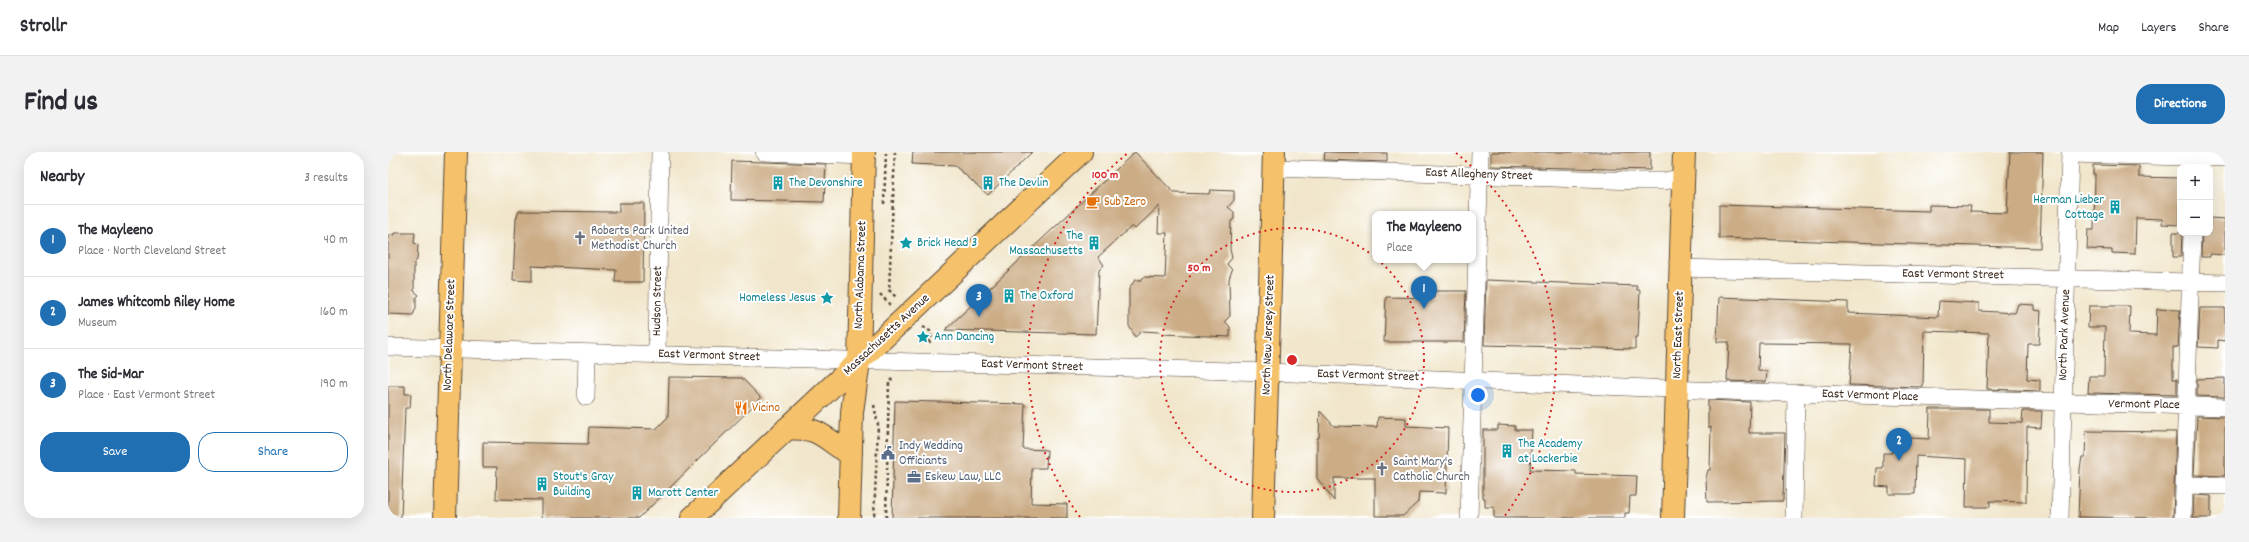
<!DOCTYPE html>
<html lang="en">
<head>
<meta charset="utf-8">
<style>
  :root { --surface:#fff; --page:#f2f2f3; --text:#2b2b33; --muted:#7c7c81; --line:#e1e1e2; --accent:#1f6fb2 }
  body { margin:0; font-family:Dekko,sans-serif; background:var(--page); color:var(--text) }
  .controls { position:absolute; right:12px; top:12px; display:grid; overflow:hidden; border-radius:8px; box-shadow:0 4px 16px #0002 }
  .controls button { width:36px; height:36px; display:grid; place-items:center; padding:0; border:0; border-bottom:1px solid var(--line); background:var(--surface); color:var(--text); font:20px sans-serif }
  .you { position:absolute; left:1090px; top:243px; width:14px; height:14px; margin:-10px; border:3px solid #fff; border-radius:50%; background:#1a73e8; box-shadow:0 0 0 6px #1a73e833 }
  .badge { display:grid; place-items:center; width:26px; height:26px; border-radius:50%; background:var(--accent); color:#fff; font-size:13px; font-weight:700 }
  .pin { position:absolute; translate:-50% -33px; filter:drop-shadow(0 1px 2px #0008) }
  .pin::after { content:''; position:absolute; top:21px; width:14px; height:12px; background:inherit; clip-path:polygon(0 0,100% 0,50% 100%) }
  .popup { position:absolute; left:984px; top:59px; width:104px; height:52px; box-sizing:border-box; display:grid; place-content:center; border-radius:8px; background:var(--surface); filter:drop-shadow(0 1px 3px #0005); font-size:13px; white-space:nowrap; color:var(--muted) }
  .popup b { font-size:15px; color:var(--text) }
  .popup::after { content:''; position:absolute; left:50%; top:100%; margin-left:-8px; border:8px solid transparent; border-top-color:var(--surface) }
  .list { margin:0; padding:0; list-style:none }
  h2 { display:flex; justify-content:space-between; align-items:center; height:52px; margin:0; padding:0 16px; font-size:17px }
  h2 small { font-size:13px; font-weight:400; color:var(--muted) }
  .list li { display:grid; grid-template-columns:26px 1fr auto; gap:12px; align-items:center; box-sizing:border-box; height:72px; padding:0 16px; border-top:1px solid var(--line) }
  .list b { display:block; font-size:15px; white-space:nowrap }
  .list p { margin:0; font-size:13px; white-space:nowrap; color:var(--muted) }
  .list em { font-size:13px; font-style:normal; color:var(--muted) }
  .actions { display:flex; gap:8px; padding:12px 16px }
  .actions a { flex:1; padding:9px 0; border:1px solid var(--accent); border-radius:16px; text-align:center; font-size:14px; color:var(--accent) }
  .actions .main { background:var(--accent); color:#fff }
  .map { position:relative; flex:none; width:1837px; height:366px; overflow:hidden; border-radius:16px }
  header { display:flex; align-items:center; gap:24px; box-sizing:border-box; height:56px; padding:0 20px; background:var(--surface); border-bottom:1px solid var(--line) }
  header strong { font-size:19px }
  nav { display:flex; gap:22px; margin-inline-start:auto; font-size:14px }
  .intro { display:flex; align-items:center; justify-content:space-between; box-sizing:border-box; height:96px; padding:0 24px }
  h1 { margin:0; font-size:28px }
  .button { padding:10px 18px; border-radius:16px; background:var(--accent); color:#fff; font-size:14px; font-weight:700 }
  main { display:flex; gap:24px; padding:0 24px }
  aside { flex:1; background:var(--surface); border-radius:16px; box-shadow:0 4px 16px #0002 }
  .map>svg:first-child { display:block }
  .building { fill:#cbac85 }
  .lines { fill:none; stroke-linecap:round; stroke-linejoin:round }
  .minor-casing { stroke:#564638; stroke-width:18 }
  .major-casing { stroke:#564638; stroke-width:24 }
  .path { stroke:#564638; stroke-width:2.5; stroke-dasharray:3 3; stroke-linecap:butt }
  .minor { stroke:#fff; stroke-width:17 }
  .major { stroke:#f5c16b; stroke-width:22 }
  .ring { fill:none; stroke:#d62828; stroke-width:2; stroke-dasharray:2 4 }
  .labels { text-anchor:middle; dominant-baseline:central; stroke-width:4; stroke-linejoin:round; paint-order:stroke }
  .street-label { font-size:13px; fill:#3b2a1e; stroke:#fff }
  .culture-label { font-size:13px; fill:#0d838f; stroke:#fff; text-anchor:start }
  .food-label { font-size:13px; fill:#c56008; stroke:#fff; text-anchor:start }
  .worship-label { font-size:13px; fill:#5b616d; stroke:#fff; text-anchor:start }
  .service-label { font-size:13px; fill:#4e5e75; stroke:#fff; text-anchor:start }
  .centre { fill:#d62828; stroke:#fff; stroke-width:2 }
  .ring-label { font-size:12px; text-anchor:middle; font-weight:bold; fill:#d62828; stroke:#fff; stroke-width:4; stroke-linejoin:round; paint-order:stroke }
</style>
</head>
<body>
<header>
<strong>Strollr</strong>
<nav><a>Map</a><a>Layers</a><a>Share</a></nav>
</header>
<div class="intro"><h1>Find us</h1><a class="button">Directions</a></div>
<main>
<aside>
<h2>Nearby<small>3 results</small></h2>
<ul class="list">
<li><span class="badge">1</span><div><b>The Mayleeno</b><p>Place · North Cleveland Street</p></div><em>40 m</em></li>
<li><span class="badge">2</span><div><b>James Whitcomb Riley Home</b><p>Museum</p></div><em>160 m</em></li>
<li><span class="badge">3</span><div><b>The Sid-Mar</b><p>Place · East Vermont Street</p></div><em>190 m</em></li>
</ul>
<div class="actions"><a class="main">Save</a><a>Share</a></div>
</aside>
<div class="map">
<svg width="1837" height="366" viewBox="0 0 1837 366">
  <rect width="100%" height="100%" fill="#fff"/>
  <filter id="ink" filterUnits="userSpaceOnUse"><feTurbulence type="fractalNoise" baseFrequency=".025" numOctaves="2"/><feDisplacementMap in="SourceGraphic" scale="8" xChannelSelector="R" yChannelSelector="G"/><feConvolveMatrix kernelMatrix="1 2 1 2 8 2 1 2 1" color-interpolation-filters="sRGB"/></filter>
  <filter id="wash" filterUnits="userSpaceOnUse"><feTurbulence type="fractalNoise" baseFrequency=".012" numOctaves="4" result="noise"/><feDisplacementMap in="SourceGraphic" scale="16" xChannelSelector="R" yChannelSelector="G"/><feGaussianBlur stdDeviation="0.9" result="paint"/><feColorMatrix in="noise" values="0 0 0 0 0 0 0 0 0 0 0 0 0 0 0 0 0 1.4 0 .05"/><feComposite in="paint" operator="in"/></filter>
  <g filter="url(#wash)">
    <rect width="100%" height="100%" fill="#f1e6cb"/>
    <g id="blocks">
      <path class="building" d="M525,0h119l-44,43 -33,-29 -43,-2z
        M747,0l39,41 35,1 1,-4 24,1v9l-6,7 6,5v7l-3,2 -1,28 2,9 -5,6 5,6 -3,9 1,37 -5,5 5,6v10l-68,-3 -2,-2 -18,-1 -7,6 -6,-11v-37l6,-9h6l3,-3 21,1 2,-45h-9l1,-27 -24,23 -3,-3 -34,31 6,8 -5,5 -3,64 -151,-4z
        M937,0l62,1v9l-63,-2z
        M1103,0h159v18l-159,-4z
        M1622,0h33l-3,96 -321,-10v-33l210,6v-6l42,1 -1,6 37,1z
        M344,9l94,3 -2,38 -93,-2z
        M1705,13l46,1v11l41,1v47l-18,-1v-5l-26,-1 -1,36 -23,-1v-3l-25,-1 1,-19h6l1,-56h-2z
        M231,51h25l-1,79h-28l1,-12 -84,-4v15l-19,-1 3,-61 3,-8 100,1z
        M1822,66l15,1v36l-15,-1v3h-9l1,-24h8z
        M6,81h21l-1,10 4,2 -1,15 -3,3v28l5,4 -3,3v10l-3,7 -25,-1v-79h6z
        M1785,81h9l-1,24h-8z
        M1098,128l151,6v4h3l-2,47h-3v12l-151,-4z
        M1046,139h32l-2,51h-80l2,-45 48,1z
        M1331,145l129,5v11l90,4 1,-16 40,2v8l36,2 3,-9 16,1v5l7,1 -2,33h-11l-1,35 13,1v11l-53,-2 2,-56 -65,-2 -1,56 -74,-2 3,-41 -93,-1 -1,27 9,1 -1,11 -39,-1 2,-39h-12z
        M1701,154h41l-1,28 27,1 1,-26 23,1 -2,37h-5v32h4v16l-89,-2 1,-17h15l1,-49h-17z
        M1812,156h25v33l-7,-1v8l-20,-1z
        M281,225l73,1 19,20 -122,120h-97v-18l-46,-1 1,-32h-14v-25l105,2 1,-17 67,2 12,-12z
        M1837,226v19l-28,-1v-17z
        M0,234h17v8h6l-1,14h-5l-4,110h-13z
        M1320,248l42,2 -1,31h36l-2,68 -76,1 -1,-24 2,-8h2l1,-43h-3z
        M507,249l130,3 -2,45 24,1 -1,18h-14l-1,35 36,1v14h-175z
        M1542,257h59v13l33,1 1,-12h19l-1,17 -14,-1 -1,75 -36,-1v6h-24l1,-48 -51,-3 -1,38h-26v-7l-13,-1 1,-18h6v-15h9v-16l37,2z
        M932,259l14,15 43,1 1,-10 28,1v8l42,2 -2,65 -27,-1 -1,10 -15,14h-28v-38h-41v23l-17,-23v-40h2z
        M1809,264l28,1v59l-31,-1z
        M1110,273l17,1v4h17l-2,40 46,1v3l61,2 -1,20h-6l-1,17h-4v5h-131v-11h-9v-9h-2v-68h15z
        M1698,279l90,1 -3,86 -95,-1 2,-48 2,-12h3z
        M1806,343l17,1v22h-18z"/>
    </g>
  </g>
  <g filter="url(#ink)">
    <use href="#blocks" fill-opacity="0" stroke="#564638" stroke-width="1"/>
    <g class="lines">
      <g class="minor-casing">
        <path id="minor" d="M376,0l100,4
          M1682,2l155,4
          M886,16l361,13h30l19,-4
          M1293,116l544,15
          M0,195l880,25 427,18 530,17
          M269,203l3,-203
          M198,245l1,-44
          M1796,333l41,1
          M1081,366l11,-366
          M1406,366l2,-125
          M1672,366l10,-366
          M1795,366l9,-285"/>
      </g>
      <g class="major-casing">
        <path id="major" d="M399,276c10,1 20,0 29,4 13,6 22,16 35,22
          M57,366l11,-366
          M304,366l389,-366
          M461,366l3,-106 7,-51 5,-209
          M875,366l11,-366
          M1285,366l11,-366"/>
      </g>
      <path class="path" d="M507,0l-6,138 8,8
        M496,52l2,-52
        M492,142l10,11
        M535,175l7,4 2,7 -4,6
        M486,253l4,20 -4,93
        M498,366l3,-137 4,-2"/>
      <use href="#minor" class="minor"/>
      <use href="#major" class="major"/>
    </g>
  </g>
  <g class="ring">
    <circle cx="904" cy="208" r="132"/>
    <path d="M692 365A264 264 0 0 1 740 1M1068 1A264 264 0 0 1 1116 365"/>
  </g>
  <defs>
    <g id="building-bare" transform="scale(1.08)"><path d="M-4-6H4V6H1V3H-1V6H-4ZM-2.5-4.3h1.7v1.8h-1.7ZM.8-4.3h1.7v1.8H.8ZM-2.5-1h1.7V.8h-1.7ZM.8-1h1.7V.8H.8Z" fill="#0f9aa8" stroke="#fff" stroke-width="2.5" paint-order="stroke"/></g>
    <g id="cafe-bare" transform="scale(1.08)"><path d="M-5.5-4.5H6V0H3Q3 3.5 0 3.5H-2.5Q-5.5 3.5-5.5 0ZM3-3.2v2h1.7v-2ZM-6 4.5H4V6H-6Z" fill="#e8710a" stroke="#fff" stroke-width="2.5" paint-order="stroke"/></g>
    <g id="church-bare" transform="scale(1.08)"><path d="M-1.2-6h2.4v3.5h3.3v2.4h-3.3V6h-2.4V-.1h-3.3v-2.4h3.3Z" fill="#6b7280" stroke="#fff" stroke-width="2.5" paint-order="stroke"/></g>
    <g id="sight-bare" transform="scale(1.08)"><path d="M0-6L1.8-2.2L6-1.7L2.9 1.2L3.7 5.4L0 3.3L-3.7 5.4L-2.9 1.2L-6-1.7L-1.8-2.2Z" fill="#0f9aa8" stroke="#fff" stroke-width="2.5" paint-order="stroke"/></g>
    <g id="restaurant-bare" transform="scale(1.08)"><path d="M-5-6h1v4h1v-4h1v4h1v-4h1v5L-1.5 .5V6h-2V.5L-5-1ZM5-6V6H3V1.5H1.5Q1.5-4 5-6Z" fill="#e8710a" stroke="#fff" stroke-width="2.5" paint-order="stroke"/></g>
    <g id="civic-bare" transform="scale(1.08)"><path d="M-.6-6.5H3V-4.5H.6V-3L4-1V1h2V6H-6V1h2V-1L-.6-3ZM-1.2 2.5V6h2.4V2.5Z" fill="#5c6f8a" stroke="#fff" stroke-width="2.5" paint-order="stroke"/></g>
    <g id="office-bare" transform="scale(1.08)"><path d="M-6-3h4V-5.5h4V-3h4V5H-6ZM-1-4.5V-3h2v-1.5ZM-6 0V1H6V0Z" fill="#5c6f8a" stroke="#fff" stroke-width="2.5" paint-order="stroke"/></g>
  </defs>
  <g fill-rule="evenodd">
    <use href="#building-bare" x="390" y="31"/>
    <use href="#building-bare" x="600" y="31"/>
    <use href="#cafe-bare" x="705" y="50"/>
    <use href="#building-bare" x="1727" y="55"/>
    <use href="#church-bare" x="192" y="86"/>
    <use href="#sight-bare" x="518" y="91"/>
    <use href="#building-bare" x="706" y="91"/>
    <use href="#building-bare" x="621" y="144"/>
    <use href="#sight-bare" x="439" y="146"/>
    <use href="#sight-bare" x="535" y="185"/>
    <use href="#restaurant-bare" x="353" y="256"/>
    <use href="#building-bare" x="1119" y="299"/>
    <use href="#civic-bare" x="500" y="301"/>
    <use href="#church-bare" x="994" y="317"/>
    <use href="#office-bare" x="526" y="325"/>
    <use href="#building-bare" x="154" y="332"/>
    <use href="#building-bare" x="249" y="341"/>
  </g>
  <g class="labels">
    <g class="street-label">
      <text transform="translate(1091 23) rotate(2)">East Allegheny Street</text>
      <text transform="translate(473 123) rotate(-88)">North Alabama Street</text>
      <text transform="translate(1565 123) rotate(1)">East Vermont Street</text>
      <text transform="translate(270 149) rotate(-89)">Hudson Street</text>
      <text transform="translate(62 183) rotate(-88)">North Delaware Street</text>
      <text transform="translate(499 183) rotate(-43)">Massachusetts Avenue</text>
      <text transform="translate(881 183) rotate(-88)">North New Jersey Street</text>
      <text transform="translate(1291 183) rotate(-88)">North East Street</text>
      <text transform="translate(1677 183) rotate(-88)">North Park Avenue</text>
      <text transform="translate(321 204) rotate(2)">East Vermont Street</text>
      <text transform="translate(644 214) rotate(2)">East Vermont Street</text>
      <text transform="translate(980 224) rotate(2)">East Vermont Street</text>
      <text transform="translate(1482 244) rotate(2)">East Vermont Place</text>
      <text transform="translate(1756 253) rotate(1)">Vermont Place</text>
    </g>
    <g class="culture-label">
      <text x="401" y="31">The Devonshire</text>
      <text x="611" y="31">The Devlin</text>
      <text x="1716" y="48" text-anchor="end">Herman Lieber<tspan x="1716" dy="15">Cottage</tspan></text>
      <text x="695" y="84" text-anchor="end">The<tspan x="695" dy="15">Massachusetts</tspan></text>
      <text x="529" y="91">Brick Head 3</text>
      <text x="632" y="144">The Oxford</text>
      <text x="428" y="146" text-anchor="end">Homeless Jesus</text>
      <text x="546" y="185">Ann Dancing</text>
      <text x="1130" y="292">The Academy<tspan x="1130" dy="15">at Lockerbie</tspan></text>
      <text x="165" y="325">Stout's Gray<tspan x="165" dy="15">Building</tspan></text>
      <text x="260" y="341">Marott Center</text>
    </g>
    <g class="food-label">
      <text x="716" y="50">Sub Zero</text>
      <text x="364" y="256">Vicino</text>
    </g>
    <g class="worship-label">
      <text x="203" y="79">Roberts Park United<tspan x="203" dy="15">Methodist Church</tspan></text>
      <text x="1005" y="310">Saint Mary's<tspan x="1005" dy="15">Catholic Church</tspan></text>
    </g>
    <g class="service-label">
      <text x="511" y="294">Indy Wedding<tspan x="511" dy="15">Officiants</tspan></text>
      <text x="537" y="325">Eskew Law, LLC</text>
    </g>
  </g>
  <circle cx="904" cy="208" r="6" class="centre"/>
  <g class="ring-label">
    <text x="717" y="26">100 m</text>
    <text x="811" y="119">50 m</text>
  </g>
</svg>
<div class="controls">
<button>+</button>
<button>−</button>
</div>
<div class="you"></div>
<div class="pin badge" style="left:1036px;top:157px">1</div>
<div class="popup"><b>The Mayleeno</b>Place</div>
<div class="pin badge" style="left:1511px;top:309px">2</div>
<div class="pin badge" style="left:591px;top:165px">3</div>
</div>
</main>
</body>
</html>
